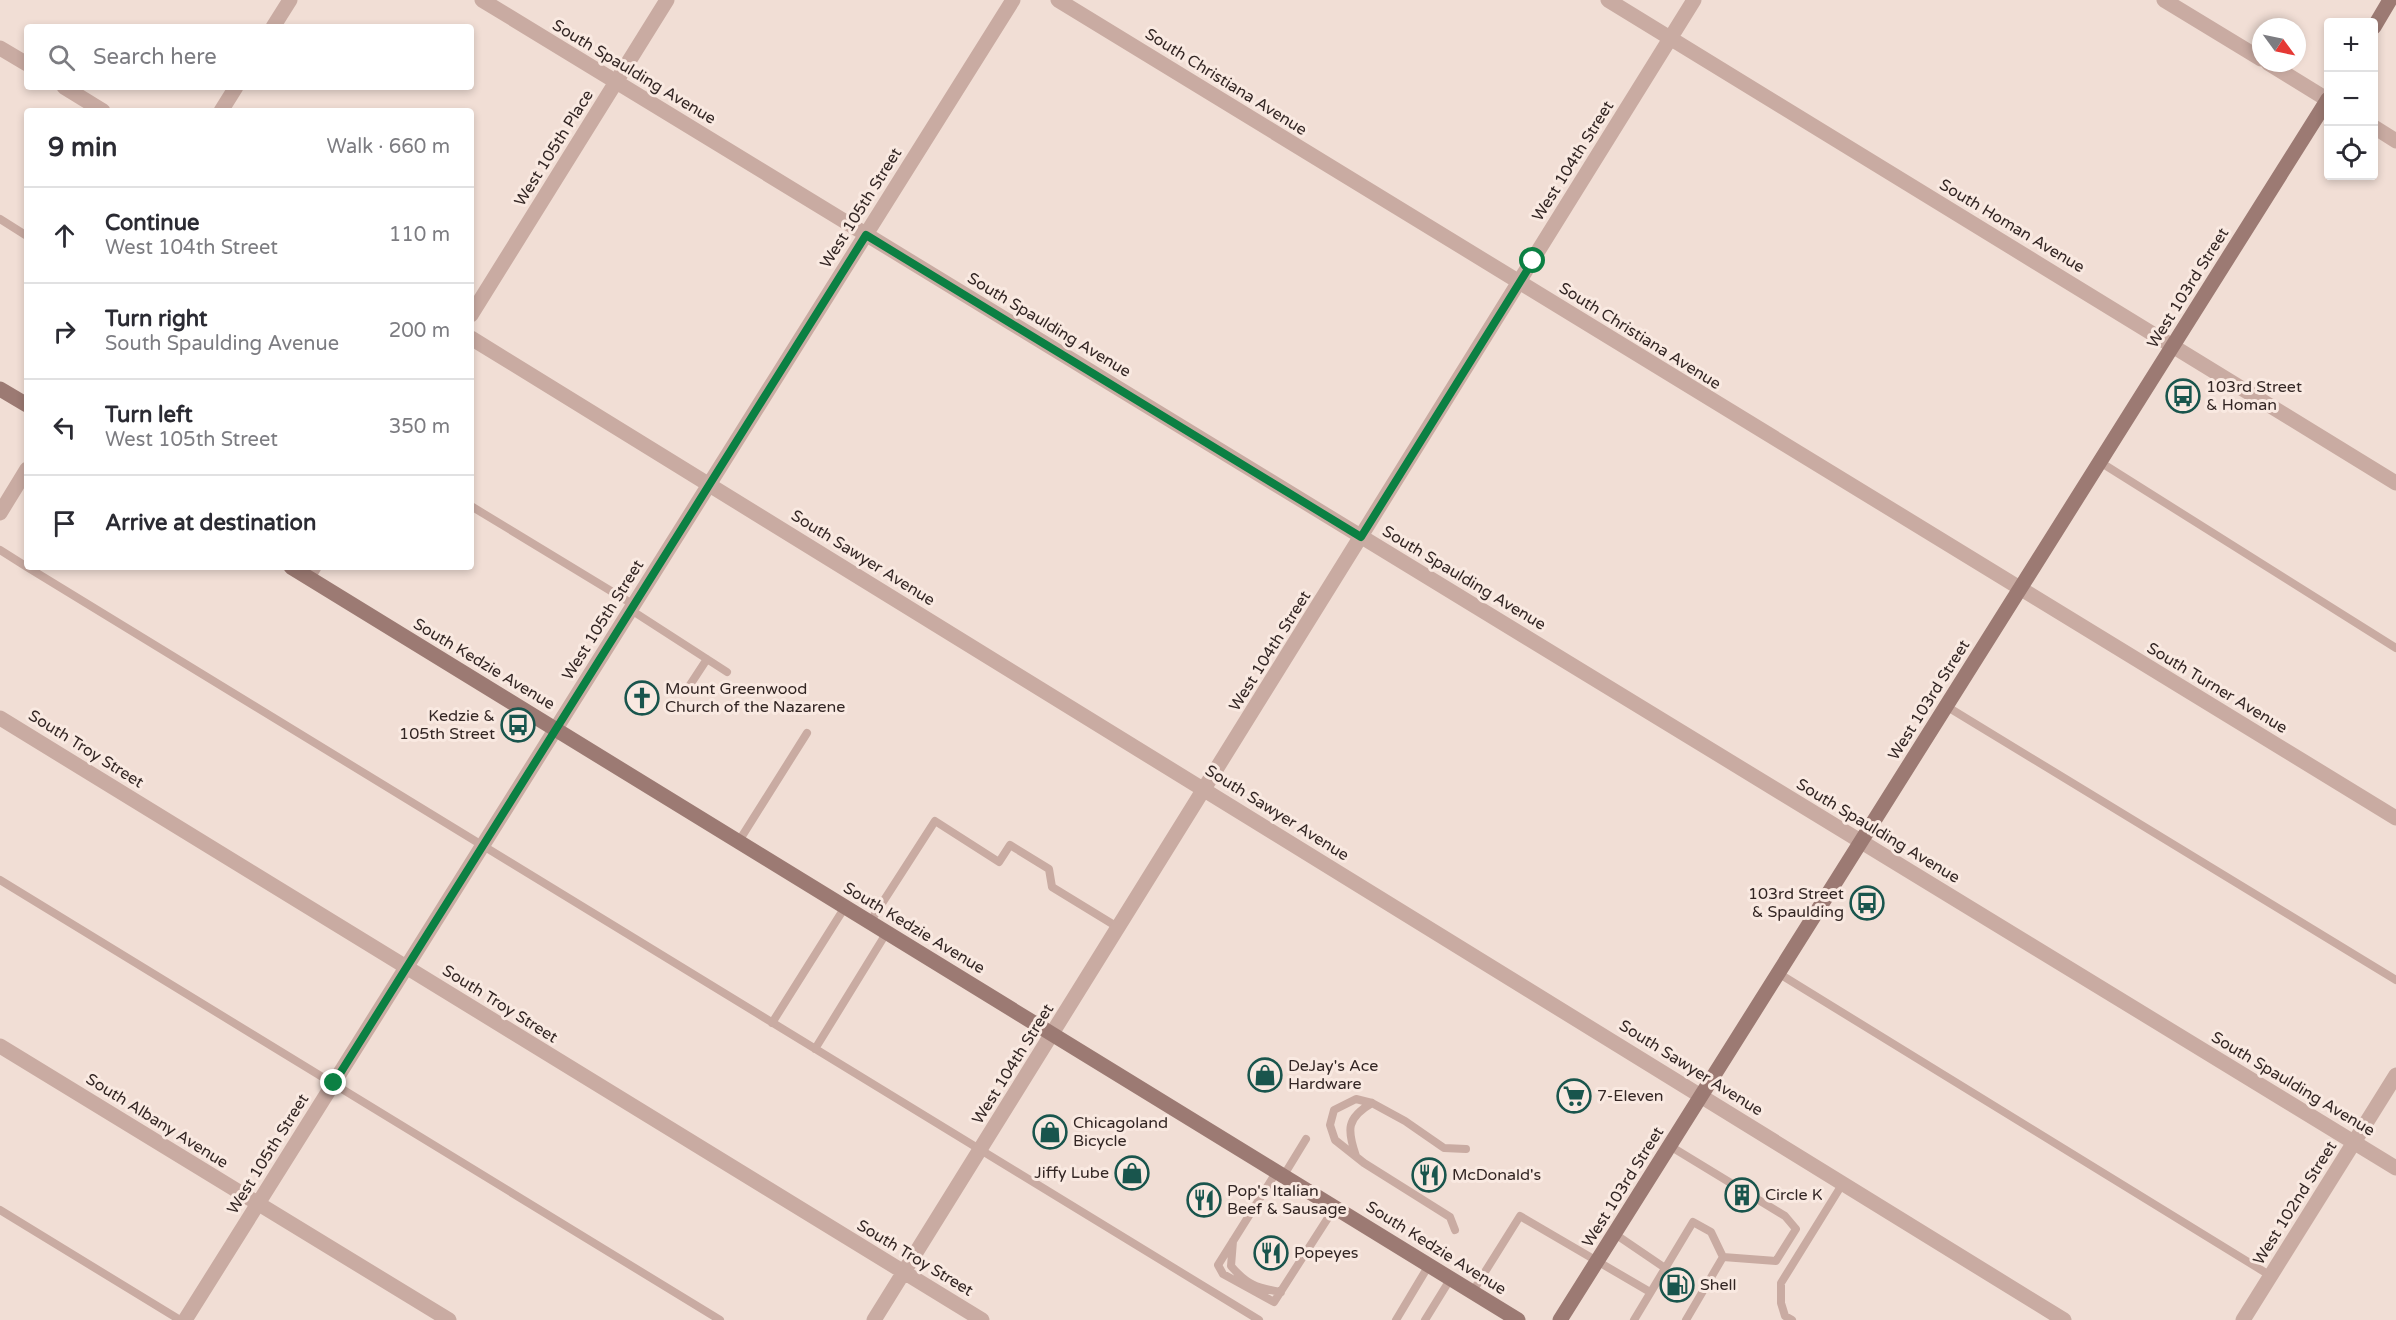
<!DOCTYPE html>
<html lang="en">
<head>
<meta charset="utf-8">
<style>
  :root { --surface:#fff; --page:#f2f2f3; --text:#2b2b33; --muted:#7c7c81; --line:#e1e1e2 }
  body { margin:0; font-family:"Varela Round",sans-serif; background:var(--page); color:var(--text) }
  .controls { position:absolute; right:18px; top:18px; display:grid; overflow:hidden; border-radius:6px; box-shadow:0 3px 9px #0003 }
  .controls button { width:54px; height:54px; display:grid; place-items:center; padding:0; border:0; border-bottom:2px solid var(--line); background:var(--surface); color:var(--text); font:30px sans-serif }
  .compass { position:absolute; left:2252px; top:18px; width:54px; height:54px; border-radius:50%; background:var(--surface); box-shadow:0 3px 9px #0003; rotate:123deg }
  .stop { position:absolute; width:18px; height:18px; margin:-14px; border:4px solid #0b8043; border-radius:50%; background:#fff }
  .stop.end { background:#0b8043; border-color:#fff; box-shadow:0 2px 6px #0008 }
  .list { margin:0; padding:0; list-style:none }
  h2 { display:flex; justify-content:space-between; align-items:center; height:78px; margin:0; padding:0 24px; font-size:26px }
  h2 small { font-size:20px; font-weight:400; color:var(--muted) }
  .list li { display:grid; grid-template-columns:39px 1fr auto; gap:18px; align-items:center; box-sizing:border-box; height:96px; padding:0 24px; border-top:2px solid var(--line) }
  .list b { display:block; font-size:22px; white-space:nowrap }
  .list p { margin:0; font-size:20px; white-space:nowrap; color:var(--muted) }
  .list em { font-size:20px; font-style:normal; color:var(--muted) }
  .icon { flex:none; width:33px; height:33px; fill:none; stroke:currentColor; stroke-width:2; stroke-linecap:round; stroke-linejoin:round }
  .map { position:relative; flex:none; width:2396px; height:1320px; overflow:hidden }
  .search { position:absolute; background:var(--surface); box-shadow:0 3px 9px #0003; left:24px; top:24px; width:450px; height:66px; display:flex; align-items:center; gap:15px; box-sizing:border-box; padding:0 21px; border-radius:6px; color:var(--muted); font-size:22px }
  .panel { position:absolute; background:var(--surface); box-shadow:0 3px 9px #0003; left:24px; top:108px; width:450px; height:462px; border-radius:6px }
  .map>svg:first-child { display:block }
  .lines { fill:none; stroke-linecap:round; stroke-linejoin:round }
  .lane { stroke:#c9aba2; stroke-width:8 }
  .street { stroke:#c9aba2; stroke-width:15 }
  .secondary { stroke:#9c7a73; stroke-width:15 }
  .route { stroke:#0b8043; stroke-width:8 }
  .labels { text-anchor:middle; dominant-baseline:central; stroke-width:6; stroke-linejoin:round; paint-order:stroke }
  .street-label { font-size:16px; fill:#332624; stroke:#f9e9e1 }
  .poi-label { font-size:16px; fill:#332624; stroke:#f9e9e1; text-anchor:start }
</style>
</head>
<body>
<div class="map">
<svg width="2396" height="1320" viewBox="0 0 2396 1320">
  <rect width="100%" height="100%" fill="#f1ded5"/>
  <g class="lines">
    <path class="lane" d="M0,219l27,17
      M2100,462l296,186
      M471,506l163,99
      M0,550l27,17
      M27,567l1232,753
      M631,610l96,62
      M686,691l21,-32
      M1946,706l450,274
      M739,841l68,-108
      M0,880l720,440
      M870,922l65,-101 64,41 11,-17 39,24 3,18 67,41
      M1778,973l493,303
      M772,1023l73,-116
      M815,1049l72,-117
      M1670,1146l115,70 11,13 -20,32 -53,-4 -37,63
      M1356,1156c-9,-26 -10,-38 16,-53
      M1277,1171l-59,94 5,9 51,28 61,-95
      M1284,1175l22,-36
      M0,1210l180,110
      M1455,1230l-5,-13 -86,-54 -29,-23 -5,-15 4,-15 22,-11 16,4 33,18 39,27 22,1
      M1615,1234l50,34
      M1233,1241l-2,25c16,19 26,22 50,26
      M1473,1291l47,-75 130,76
      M1396,1320l33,-55
      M1425,1320l26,-42
      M1634,1320l59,-98 18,10 12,25
      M1792,1320l-7,-4 -4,-13v-20l62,-100"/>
    <path class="street" d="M482,0l1914,1168
      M1058,0l1338,818
      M1608,0l788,483
      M2164,0l97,59
      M273,27l17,-27
      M0,48l27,16
      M2268,63l60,37
      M64,87l39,24
      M221,111l15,-24
      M2374,127l22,14
      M471,315l196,-315
      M471,338l1593,982
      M0,513l27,-44
      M308,577l6,-10
      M0,718l982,602
      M0,1046l449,274
      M185,1320l828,-1320
      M874,1320l820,-1320
      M2243,1320l153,-245"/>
    <path class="secondary" d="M2374,27l16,-27
      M0,389l27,16
      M291,567l1227,753
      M1560,1320l768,-1221"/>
  </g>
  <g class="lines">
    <path class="route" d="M334,1083l532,-848 495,302 172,-276"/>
  </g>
  <defs>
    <g id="bus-ring" transform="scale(1.725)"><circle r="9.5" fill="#f9e9e1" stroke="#19554d" stroke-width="1.5"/><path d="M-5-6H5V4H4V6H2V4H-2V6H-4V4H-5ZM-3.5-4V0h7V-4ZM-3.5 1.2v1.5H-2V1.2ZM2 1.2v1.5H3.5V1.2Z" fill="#19554d"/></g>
    <g id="church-ring" transform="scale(1.725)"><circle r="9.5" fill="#f9e9e1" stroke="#19554d" stroke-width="1.5"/><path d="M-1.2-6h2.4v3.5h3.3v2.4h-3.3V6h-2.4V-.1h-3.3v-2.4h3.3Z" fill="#19554d"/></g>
    <g id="shop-ring" transform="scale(1.725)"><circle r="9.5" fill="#f9e9e1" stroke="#19554d" stroke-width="1.5"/><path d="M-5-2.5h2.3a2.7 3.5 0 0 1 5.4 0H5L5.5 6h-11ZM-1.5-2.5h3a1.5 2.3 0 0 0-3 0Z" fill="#19554d"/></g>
    <g id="supermarket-ring" transform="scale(1.725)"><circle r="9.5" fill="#f9e9e1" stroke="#19554d" stroke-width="1.5"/><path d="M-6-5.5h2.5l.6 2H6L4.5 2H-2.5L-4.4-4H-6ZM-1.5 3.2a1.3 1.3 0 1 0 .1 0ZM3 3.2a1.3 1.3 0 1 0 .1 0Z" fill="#19554d"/></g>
    <g id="restaurant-ring" transform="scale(1.725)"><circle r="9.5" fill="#f9e9e1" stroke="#19554d" stroke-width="1.5"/><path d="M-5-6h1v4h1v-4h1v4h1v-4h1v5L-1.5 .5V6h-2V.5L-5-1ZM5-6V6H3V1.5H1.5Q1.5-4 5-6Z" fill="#19554d"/></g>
    <g id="building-ring" transform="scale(1.725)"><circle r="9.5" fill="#f9e9e1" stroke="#19554d" stroke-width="1.5"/><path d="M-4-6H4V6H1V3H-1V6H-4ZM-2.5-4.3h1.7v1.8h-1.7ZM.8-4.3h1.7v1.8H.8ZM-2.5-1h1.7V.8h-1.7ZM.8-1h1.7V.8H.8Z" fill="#19554d"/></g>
    <g id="fuel-ring" transform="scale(1.725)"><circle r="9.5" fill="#f9e9e1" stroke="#19554d" stroke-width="1.5"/><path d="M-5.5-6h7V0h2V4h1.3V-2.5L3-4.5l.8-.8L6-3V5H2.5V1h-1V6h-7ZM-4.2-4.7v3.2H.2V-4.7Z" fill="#19554d"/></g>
  </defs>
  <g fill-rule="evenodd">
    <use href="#bus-ring" x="2183" y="396"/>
    <use href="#church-ring" x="642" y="698"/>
    <use href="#bus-ring" x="518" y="725"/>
    <use href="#bus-ring" x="1867" y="903"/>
    <use href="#shop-ring" x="1265" y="1075"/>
    <use href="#supermarket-ring" x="1574" y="1096"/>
    <use href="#shop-ring" x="1050" y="1132"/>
    <use href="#shop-ring" x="1132" y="1173"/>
    <use href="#restaurant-ring" x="1429" y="1175"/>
    <use href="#building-ring" x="1742" y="1195"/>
    <use href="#restaurant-ring" x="1204" y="1200"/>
    <use href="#restaurant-ring" x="1271" y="1253"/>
    <use href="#fuel-ring" x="1677" y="1285"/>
  </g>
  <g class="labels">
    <g class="street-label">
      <text transform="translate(634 72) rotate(31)">South Spaulding Avenue</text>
      <text transform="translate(1226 82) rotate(32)">South Christiana Avenue</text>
      <text transform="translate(554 148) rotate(-58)">West 105th Place</text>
      <text transform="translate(1573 161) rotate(-58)">West 104th Street</text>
      <text transform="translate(861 208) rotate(-58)">West 105th Street</text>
      <text transform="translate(2012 226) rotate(31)">South Homan Avenue</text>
      <text transform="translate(2188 288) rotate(-58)">West 103rd Street</text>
      <text transform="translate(1049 325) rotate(31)">South Spaulding Avenue</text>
      <text transform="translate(1640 336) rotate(32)">South Christiana Avenue</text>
      <text transform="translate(863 558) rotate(32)">South Sawyer Avenue</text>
      <text transform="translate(1464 578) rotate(31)">South Spaulding Avenue</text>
      <text transform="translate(603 620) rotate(-58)">West 105th Street</text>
      <text transform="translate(1270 651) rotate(-58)">West 104th Street</text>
      <text transform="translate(484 664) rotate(31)">South Kedzie Avenue</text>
      <text transform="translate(2217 688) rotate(31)">South Turner Avenue</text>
      <text transform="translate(1929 700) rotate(-58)">West 103rd Street</text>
      <text transform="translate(86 749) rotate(32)">South Troy Street</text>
      <text transform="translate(1277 813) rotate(32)">South Sawyer Avenue</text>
      <text transform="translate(1878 831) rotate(31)">South Spaulding Avenue</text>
      <text transform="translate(914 928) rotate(31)">South Kedzie Avenue</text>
      <text transform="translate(500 1004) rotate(32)">South Troy Street</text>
      <text transform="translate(1013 1064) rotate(-58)">West 104th Street</text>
      <text transform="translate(1691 1068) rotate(32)">South Sawyer Avenue</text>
      <text transform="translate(2293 1084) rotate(31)">South Spaulding Avenue</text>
      <text transform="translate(157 1121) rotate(32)">South Albany Avenue</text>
      <text transform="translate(268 1154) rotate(-58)">West 105th Street</text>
      <text transform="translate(1623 1187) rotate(-58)">West 103rd Street</text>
      <text transform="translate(2295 1203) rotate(-58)">West 102nd Street</text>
      <text transform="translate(1436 1248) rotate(32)">South Kedzie Avenue</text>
      <text transform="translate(915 1258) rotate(31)">South Troy Street</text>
    </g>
    <g class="poi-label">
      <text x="2206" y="387">103rd Street<tspan x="2206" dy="18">&amp; Homan</tspan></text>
      <text x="665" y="689">Mount Greenwood<tspan x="665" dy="18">Church of the Nazarene</tspan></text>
      <text x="495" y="716" text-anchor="end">Kedzie &amp;<tspan x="495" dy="18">105th Street</tspan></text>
      <text x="1844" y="894" text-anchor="end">103rd Street<tspan x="1844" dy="18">&amp; Spaulding</tspan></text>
      <text x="1288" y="1066">DeJay's Ace<tspan x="1288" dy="18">Hardware</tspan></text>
      <text x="1597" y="1096">7-Eleven</text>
      <text x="1073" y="1123">Chicagoland<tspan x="1073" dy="18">Bicycle</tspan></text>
      <text x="1109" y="1173" text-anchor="end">Jiffy Lube</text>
      <text x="1452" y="1175">McDonald's</text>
      <text x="1227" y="1191">Pop's Italian<tspan x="1227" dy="18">Beef &amp; Sausage</tspan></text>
      <text x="1765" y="1195">Circle K</text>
      <text x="1294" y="1253">Popeyes</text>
      <text x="1700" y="1285">Shell</text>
    </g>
  </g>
</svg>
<div class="controls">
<button>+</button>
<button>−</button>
<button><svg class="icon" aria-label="locate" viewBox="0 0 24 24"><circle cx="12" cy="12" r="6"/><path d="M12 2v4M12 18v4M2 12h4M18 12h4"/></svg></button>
</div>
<svg class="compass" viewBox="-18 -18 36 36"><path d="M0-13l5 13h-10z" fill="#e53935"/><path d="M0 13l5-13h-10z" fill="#7c7c81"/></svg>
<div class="stop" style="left:1533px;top:261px"></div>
<div class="stop end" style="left:334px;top:1083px"></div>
<div class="search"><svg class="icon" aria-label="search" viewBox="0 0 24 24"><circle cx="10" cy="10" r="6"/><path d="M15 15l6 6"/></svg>Search here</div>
<section class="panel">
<h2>9 min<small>Walk · 660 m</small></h2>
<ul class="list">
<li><svg class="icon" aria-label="ahead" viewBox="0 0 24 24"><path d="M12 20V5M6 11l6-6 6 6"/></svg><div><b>Continue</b><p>West 104th Street</p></div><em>110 m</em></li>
<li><svg class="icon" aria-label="right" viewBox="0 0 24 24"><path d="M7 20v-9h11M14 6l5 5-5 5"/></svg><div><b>Turn right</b><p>South Spaulding Avenue</p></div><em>200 m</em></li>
<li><svg class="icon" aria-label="left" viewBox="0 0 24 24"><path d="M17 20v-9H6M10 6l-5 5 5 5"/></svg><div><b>Turn left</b><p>West 105th Street</p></div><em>350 m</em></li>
<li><svg class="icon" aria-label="arrive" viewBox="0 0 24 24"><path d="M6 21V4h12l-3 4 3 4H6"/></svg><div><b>Arrive at destination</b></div></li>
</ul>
</section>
</div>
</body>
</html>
